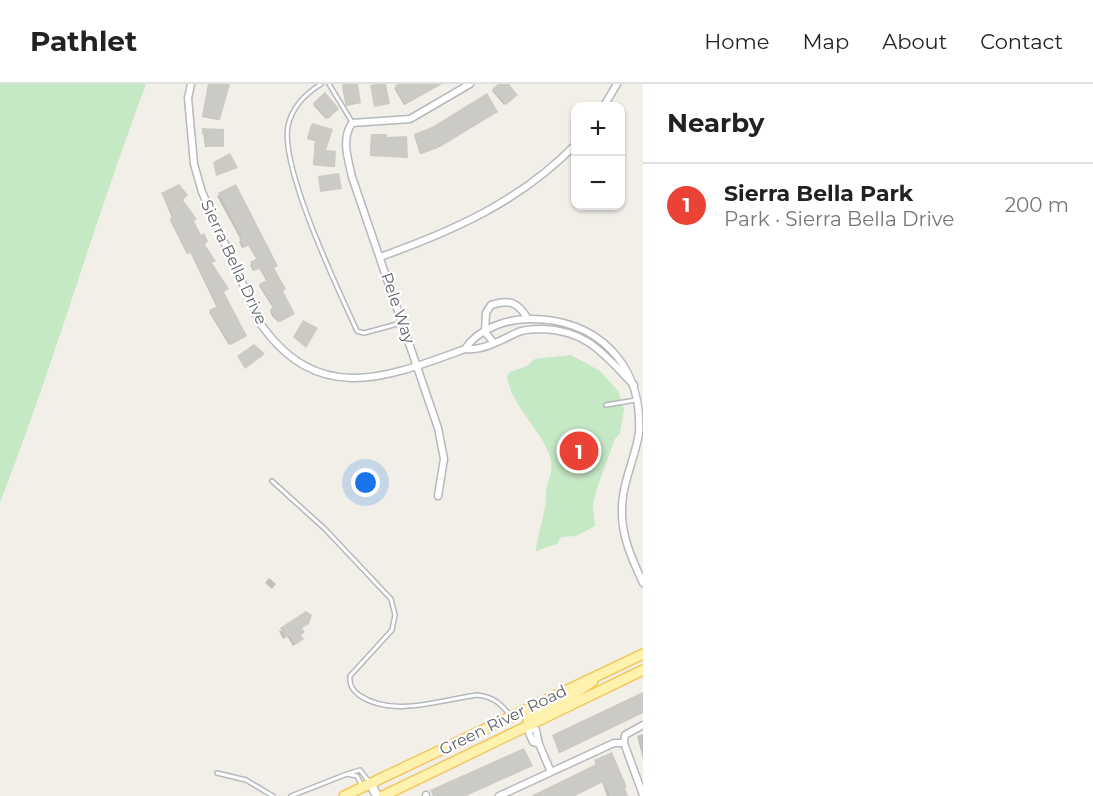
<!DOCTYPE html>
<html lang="en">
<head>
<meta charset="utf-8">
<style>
  :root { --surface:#fff; --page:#f2f2f2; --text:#222; --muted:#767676; --line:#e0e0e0; --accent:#ea4335 }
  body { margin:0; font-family:Montserrat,sans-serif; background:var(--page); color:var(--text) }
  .controls { position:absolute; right:18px; top:18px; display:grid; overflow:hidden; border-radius:12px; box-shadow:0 2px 4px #0004 }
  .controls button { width:54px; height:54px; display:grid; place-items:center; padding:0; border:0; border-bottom:2px solid var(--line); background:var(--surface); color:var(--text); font:30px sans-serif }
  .you { position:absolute; left:366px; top:399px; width:21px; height:21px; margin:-15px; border:4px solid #fff; border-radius:50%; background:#1a73e8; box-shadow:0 0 0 9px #1a73e833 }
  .badge { display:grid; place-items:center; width:39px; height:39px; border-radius:50%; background:var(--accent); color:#fff; font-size:20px; font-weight:700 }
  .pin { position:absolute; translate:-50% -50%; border:3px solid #fff; box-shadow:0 2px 6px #0006 }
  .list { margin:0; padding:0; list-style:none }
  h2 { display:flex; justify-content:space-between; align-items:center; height:78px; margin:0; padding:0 24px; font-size:26px }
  h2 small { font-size:20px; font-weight:400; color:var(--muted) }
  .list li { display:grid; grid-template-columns:39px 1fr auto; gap:18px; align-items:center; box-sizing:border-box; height:84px; padding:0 24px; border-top:2px solid var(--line) }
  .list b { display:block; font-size:22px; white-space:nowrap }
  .list p { margin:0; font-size:20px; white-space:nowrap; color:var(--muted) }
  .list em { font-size:20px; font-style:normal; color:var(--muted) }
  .map { position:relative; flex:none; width:643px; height:712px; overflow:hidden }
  header { display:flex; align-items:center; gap:36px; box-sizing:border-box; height:84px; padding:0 30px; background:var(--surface); border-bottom:2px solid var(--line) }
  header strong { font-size:28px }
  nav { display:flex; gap:33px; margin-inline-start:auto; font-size:21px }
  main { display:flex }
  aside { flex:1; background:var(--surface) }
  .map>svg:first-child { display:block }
  .green { fill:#c5e8c5 }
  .shadow { fill:#0003 }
  .building { fill:#cccac5 }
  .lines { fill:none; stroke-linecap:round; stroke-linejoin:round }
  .lane-casing { stroke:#b5b8bc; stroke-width:6 }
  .street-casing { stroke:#b5b8bc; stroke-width:9 }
  .secondary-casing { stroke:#b6babf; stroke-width:11 }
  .primary-casing { stroke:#f2c960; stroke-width:12 }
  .lane { stroke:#fff; stroke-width:3 }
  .street { stroke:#fff; stroke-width:6 }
  .secondary { stroke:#fff; stroke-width:8 }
  .primary { stroke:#fff2af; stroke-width:9 }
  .labels { text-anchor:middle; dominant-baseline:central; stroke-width:4.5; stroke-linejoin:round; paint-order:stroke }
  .street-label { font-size:16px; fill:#5f6368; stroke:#fff }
</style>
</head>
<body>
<header>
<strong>Pathlet</strong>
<nav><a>Home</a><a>Map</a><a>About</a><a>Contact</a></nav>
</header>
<main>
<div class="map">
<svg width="643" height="712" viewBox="0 0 643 712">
  <rect width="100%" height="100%" fill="#f1efe8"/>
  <path class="green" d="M0,0h146c-52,138 -92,281 -146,418z
    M571,271l29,16 18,20 6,18 -4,24 -5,6 -18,49 -4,17 2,21 -19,10 -15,1 -4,7 -21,7c2,-20 10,-38 10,-58 0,-13 9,-19 4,-36 -9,-28 -39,-51 -43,-81l3,-4 17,-6 8,-7z"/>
  <path class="shadow" d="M208,0h20l-10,36 -16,-3z
    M356,0l4,19 -14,3 -4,-19z
    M401,0h39l-36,21 -10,-17z
    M500,0h7l9,11 -12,10 -12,-14z
    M325,10l12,14 -11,11 -13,-14z
    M311,41l22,41 -1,1 -19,-2 2,-24 -8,-2z
    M203,46l19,16 -17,1z
    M371,51l14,4 22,18 -37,-1z
    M414,51l24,13 -18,6z
    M235,102l57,129 -14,7 -6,-6 -2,-5 3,-3 -14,-22 8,-4 -8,-14 -6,3 -3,-6 7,-5 -9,-15 -6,3 -3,-6 2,-2 -24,-44z
    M162,110l19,6 23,45 18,47 23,45 -16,8 -20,-33 8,-4 -27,-56 -3,2 -17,-34 2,-2z
    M574,346l11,4 -3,6 -11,-4z
    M269,494l7,6 -4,5 -7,-6z
    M300,544v13l-7,5 -6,-10 -4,3 -4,-8z
    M642,610l1,19 -84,40 -6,-16z
    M643,650v25l-6,-23z
    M595,678l33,34h-21l-5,-14 -28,14h-43l65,-30z"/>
  <path class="building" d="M209,0h21l-10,36 -18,-4z
    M342,0h16l3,19 -14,3z
    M377,0h9l4,20 -16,3 -4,-22z
    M398,0h44l-37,21 -10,-19z
    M498,0h11l9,11 -12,10 -14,-16z
    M325,8l14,17 -11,10 -15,-16z
    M487,9l11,19 -58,35 -19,7 -7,-20 18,-7z
    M312,39l21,6 -7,21 10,1 -1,16 -22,-2 2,-25 -8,-2z
    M202,44l22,1v18l-19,-1 1,-12h-4z
    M371,50h16v3l20,-1 1,22 -38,-2z
    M230,69l8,15 -22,8 -3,-14z
    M339,89l3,16 -22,3 -2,-16z
    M179,100l9,11 -5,5 14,19 -3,2 7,14 3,-2 4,8 -3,4 11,16 -4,2 17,26 -5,3 23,44 -16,9 -22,-35 8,-4 -26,-54 -3,2 -18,-36 3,-2 -12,-23z
    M236,100l42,82 -4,2 12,21 -3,2 12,23 -15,8 -7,-7 -3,-6 4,-2 -15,-23 8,-4 -7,-12 -5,3 -5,-9 7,-4 -8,-13 -5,3 -5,-9 3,-1 -24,-45z
    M303,236l15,8 -12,20 -13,-11z
    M254,260l11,10 -20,15 -8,-13z
    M306,527l6,4 -3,9 -7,4 3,4 -4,3 3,4 -9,6 -6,-9 -3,2 -6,-10z
    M643,608v21l-83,40 -8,-18z
    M524,664l9,18 -67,30h-33l-3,-6z
    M612,668l15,35 -2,1 3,8h-18l-7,-14 -28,14h-44l65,-32 -2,-4z"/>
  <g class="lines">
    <g class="lane-casing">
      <path id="lane" d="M321,0c-16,10 -29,23 -33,42 -8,42 50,163 69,205l7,2 37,-10
        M329,0l23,38
        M606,321l30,-5
        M272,397l53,48 66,70 4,16 -3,15 -42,46c-1,8 2,14 9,19 33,23 81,5 118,0 16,2 22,7 32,19
        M217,689l29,7 27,16
        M361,700l-4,-8 -10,-2 13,-4 10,13
        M291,712l56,-22"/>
    </g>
    <g class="street-casing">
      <path id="street" d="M191,0l-3,14 6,66 8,28 58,131c58,83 126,55 205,26 17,2 37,-9 51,-16 7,-4 19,-4 27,-4 46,2 61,26 91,56
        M604,22l13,-22
        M380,173c73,-26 141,-56 196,-113
        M493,258l-8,-10 1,-19 5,-8c18,-6 27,-3 37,14
        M465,265c13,-20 41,-30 64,-30 67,-1 114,44 110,114 -4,26 -17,50 -17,76 -1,27 10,50 21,74
        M438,412l6,-37 -6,-31 -86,-251c-4,-18 -11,-38 0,-54l58,-4 60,-35
        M530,643l6,3 3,14 12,28
        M530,643l-1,6 4,9 6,2
        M624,659l19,52
        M624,659l1,-8 18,-10
        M426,711v1
        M499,712l115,-53h10"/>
    </g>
    <g class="secondary-casing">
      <path id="secondary" d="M371,700l6,12"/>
    </g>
    <g class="primary-casing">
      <path id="primary" d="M530,641l-2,-5 4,-5 45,-23 16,-11
        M344,712l299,-142
        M383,712l260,-126"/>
    </g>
    <use href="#lane" class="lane"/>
    <use href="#street" class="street"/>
    <use href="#secondary" class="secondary"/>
    <use href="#primary" class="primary"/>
  </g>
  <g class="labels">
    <g class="street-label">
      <text transform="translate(234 178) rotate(65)">Sierra Bella Drive</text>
      <text transform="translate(398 224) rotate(71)">Pele Way</text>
      <text transform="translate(503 636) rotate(-26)">Green River Road</text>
    </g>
  </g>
</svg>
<div class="controls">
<button>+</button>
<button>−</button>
</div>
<div class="you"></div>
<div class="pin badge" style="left:579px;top:367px">1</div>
</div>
<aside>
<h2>Nearby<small></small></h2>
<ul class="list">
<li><span class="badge">1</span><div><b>Sierra Bella Park</b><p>Park · Sierra Bella Drive</p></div><em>200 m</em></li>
</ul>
</aside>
</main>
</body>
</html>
